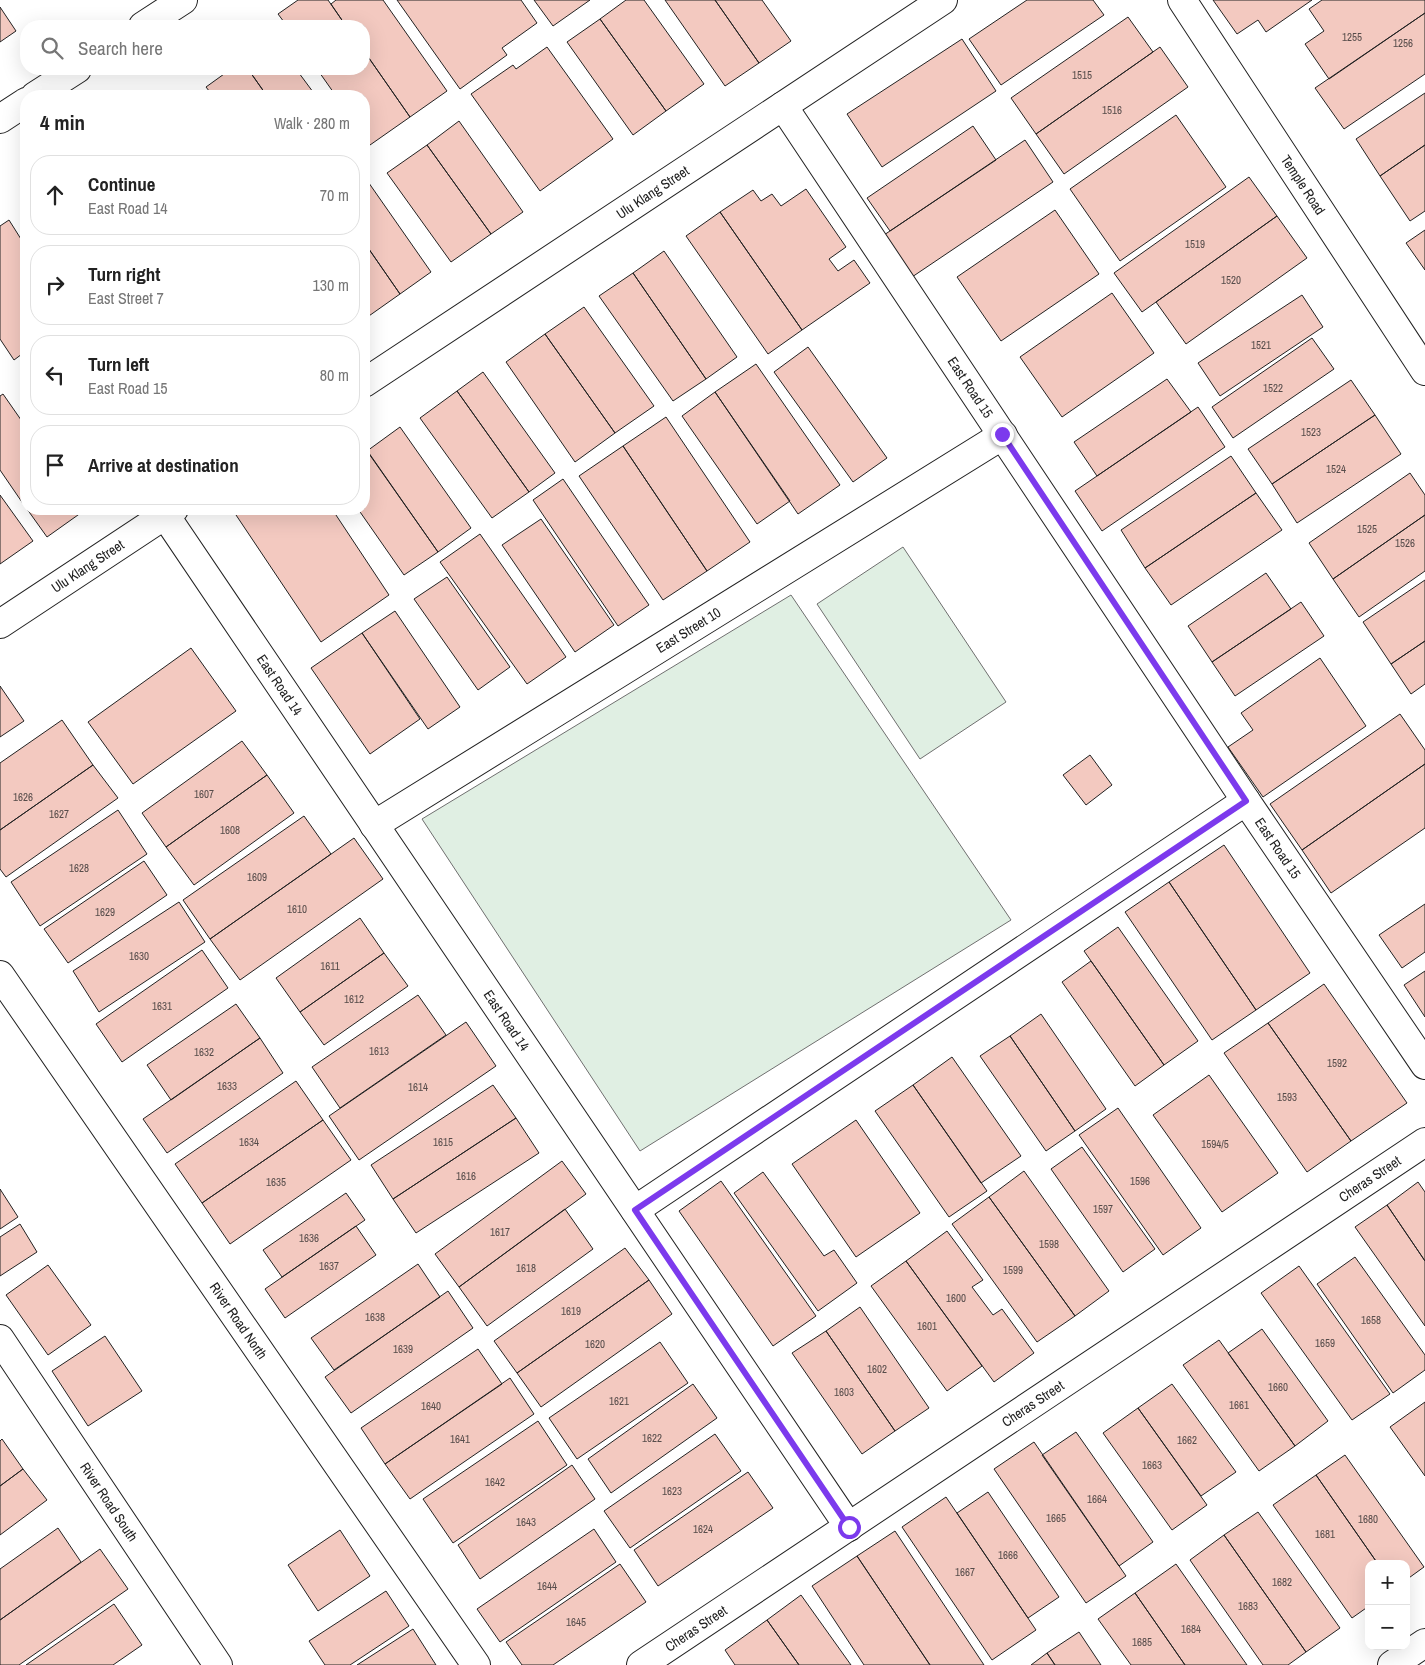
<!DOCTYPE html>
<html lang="en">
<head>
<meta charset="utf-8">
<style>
  :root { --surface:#fff; --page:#f2f2f2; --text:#222; --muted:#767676; --line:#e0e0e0 }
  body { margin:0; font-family:"Archivo Narrow",sans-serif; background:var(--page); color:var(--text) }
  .controls { position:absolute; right:15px; bottom:15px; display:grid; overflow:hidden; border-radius:10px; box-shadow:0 5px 20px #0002 }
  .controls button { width:45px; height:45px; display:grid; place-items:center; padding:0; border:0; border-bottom:1px solid var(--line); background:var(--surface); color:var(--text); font:25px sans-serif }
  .stop { position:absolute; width:15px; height:15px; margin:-11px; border:4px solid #7c3aed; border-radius:50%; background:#fff }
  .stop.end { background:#7c3aed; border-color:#fff; box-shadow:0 1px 5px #0008 }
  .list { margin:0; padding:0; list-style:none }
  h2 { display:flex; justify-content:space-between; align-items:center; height:65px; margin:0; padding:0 20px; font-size:21px }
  h2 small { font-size:16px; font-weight:400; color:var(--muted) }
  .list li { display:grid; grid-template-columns:32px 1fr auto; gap:15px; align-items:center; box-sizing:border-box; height:80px; margin:0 10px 10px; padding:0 10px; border:1px solid var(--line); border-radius:20px }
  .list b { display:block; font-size:19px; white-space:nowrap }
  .list p { margin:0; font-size:16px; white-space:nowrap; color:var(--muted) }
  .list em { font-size:16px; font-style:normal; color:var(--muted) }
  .icon { flex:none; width:28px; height:28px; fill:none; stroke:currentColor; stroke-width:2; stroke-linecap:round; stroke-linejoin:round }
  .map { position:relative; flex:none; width:1425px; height:1665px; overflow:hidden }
  .search { position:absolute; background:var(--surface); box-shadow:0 5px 20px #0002; left:20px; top:20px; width:350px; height:55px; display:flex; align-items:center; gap:12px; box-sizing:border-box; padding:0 18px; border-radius:20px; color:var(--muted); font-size:19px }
  .panel { position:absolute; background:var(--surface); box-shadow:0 5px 20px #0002; left:20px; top:90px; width:350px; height:425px; border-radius:20px }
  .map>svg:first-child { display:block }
  .green { fill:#e0efe3; stroke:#6f6f6f }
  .building { fill:#f3c9c0; stroke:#222 }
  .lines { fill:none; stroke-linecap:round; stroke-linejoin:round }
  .street-casing { stroke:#222; stroke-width:30 }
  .street { stroke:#fff; stroke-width:28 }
  .route { stroke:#7c3aed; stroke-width:6 }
  .labels { text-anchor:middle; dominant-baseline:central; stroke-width:4; stroke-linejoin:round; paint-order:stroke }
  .number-label { font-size:11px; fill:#564c4a }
  .street-label { font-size:14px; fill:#222; stroke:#fff }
</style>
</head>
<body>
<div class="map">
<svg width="1425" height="1665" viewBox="0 0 1425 1665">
  <rect width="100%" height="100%" fill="#fff"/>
  <path class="green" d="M903,547l103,155 -86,57 -103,-155z
    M791,595l220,325 -371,231 -218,-332z"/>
  <path class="building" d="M298,0h30l18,26h-59l-9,-12z
    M336,0h47l64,91 -37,26 -46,-66v-25h-18l-15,-22z
    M397,0h124l16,23 -35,25 5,7 -47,34z
    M534,0h56l-37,26z
    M626,0h18l60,84 -38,27 -66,-92z
    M665,0h50l44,63 -34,23z
    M715,0h47l29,41 -32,22z
    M1027,0h66l11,15 -103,70 -32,-46z
    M1213,0h99l-46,32 -8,-12 -21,14z
    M1322,0h103v13l-96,66 -24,-35 19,-13 -15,-22z
    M0,7l16,24 -16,11z
    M1425,13v61l-81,55 -29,-41z
    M1128,17l25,35 -117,82 -25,-36z
    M600,19l66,92 -33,24 -66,-93z
    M962,39l34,52 -114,76 -35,-53z
    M547,47l66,92 -73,52 -69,-97 42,-29 3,4z
    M1160,47l28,40 -124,87 -28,-40z
    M364,51l46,66 -40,28 -6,-9v-40h-28l-19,-27h47z
    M231,69h17l19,27h-54l-7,-9z
    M248,69h48l20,27h-49z
    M1425,93v52l-45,31 -24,-37z
    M1176,115l50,72 -106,74 -50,-72z
    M459,121l64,91 -32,22 -64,-89z
    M973,126l23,34 -106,71 -23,-33z
    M1025,140l28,42 -141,95 -28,-42z
    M427,145l64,89 -40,28 -64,-89z
    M1425,145v66l-15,10 -30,-45z
    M364,176l67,96 -31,22 -36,-52z
    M1249,177l28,39 -135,96 -28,-39z
    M806,189l40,58 -17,12 9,12 16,-11 16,23 -68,47 -82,-118 33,-22 8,11 11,-7 9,12z
    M1055,210l44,64 -98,67 -44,-64z
    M720,212l82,118 -34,24 -82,-118z
    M1277,216l30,42 -121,86 -30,-42z
    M9,220l17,27v104l-12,9 -14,-21v-113z
    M1425,230v40l-19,-27z
    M364,242l36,52 -34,24 -2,-3z
    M664,251l73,106 -31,22 -73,-106z
    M633,273l73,106 -33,22 -74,-105z
    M1112,293l42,60 -92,64 -42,-60z
    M1302,295l21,32 -103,69 -22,-33z
    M584,307l70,99 -39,27 -70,-99z
    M545,334l70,99 -40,29 -69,-100z
    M1312,338l22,31 -101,69 -21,-31z
    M808,347l79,111 -34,24 -79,-110z
    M756,364l84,121 -42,29 -83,-122z
    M483,372l72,101 -26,19 -72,-101z
    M1167,379l24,33 -94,64 -23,-34z
    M1351,380l24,35 -103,69 -24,-35z
    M457,391l72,101 -37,26 -72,-100z
    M715,392l75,109 -33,23 -75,-108z
    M3,394l23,33v81l-26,-38v-74z
    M1198,407l27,40 -123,84 -27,-40z
    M1375,415l26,39 -104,69 -25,-39z
    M666,417l84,125 -43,29 -84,-125z
    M400,427l71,101 -33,24 -71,-101z
    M364,446l74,106 -34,23 -46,-66h6z
    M623,446l84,125 -44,29 -84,-124z
    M1231,456l25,37 -111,75 -24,-38z
    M1410,473l15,22v20l-92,64 -24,-36z
    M563,479l86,126 -31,21 -85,-126z
    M1256,493l26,37 -111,75 -26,-37z
    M0,495l33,46 -33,23z
    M27,509h57l1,1 -38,27z
    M232,509h100l57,86 -68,47z
    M1425,515v56l-66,46 -26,-38z
    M541,519l73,106 -39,27 -73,-107z
    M480,534l86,123 -39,27 -87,-122z
    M1266,573l25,36 -79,53 -24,-36z
    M447,577l63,90 -32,23 -64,-91z
    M1425,580v61l-34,23 -28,-42z
    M1301,602l23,34 -89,60 -23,-34z
    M395,611l65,96 -32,22 -66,-96z
    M362,633l58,86 -50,35 -59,-86z
    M1425,641v43l-14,10 -20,-30z
    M191,648l45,63 -103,73 -45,-62z
    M1320,658l46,68 -103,71 -35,-50 25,-17 -12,-17z
    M0,686l24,35 -24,16z
    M1400,714l25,36v14l-123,86 -32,-46z
    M62,720l31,45 -93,65v-67z
    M242,741l25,34 -101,72 -24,-34z
    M1090,755l22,30 -26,20 -23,-30z
    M1425,764v64l-94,65 -29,-43z
    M93,765l25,33 -112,79 -6,-8v-39z
    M267,775l27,38 -100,72 -28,-38z
    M118,810l29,44 -107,72 -29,-44z
    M304,816l27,38 -121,85 -27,-39z
    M354,838l29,41 -143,101 -30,-41z
    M1224,845l86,128 -54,37 -87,-128z
    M144,861l23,34 -99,68 -24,-34z
    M1169,882l87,128 -44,30 -87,-128z
    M179,902l26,40 -106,70 -26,-41z
    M1425,904v48l-23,16 -23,-33z
    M360,918l24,35 -84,59 -24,-34z
    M1118,927l80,114 -34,24 -80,-114z
    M202,950l26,38 -106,74 -26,-38z
    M384,953l24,33 -84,59 -24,-33z
    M1091,961l73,104 -29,21 -73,-104z
    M1425,971v46l-21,-32z
    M1324,984l83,119 -56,38 -83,-118z
    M418,995l28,40 -106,73 -28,-41z
    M236,1004l24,34 -89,62 -24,-35z
    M1041,1014l65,95 -31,22 -65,-95z
    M466,1022l30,44 -137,94 -30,-44z
    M1268,1023l83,118 -44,31 -83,-119z
    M1010,1036l65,95 -29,20 -66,-95z
    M260,1038l23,35 -116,80 -24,-34z
    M952,1057l69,99 -40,27 -68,-98z
    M1209,1075l69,98 -56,39 -69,-97z
    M296,1081l27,39 -121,83 -27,-39z
    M493,1085l23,33 -123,81 -22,-34z
    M913,1085l74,106 -38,26 -74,-106z
    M1118,1108l83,120 -38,27 -84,-120z
    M516,1118l23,35 -123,80 -23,-34z
    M323,1120l28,40 -121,84 -28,-41z
    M856,1120l64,93 -64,44 -64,-93z
    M1082,1147l73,102 -32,23 -72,-103z
    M562,1161l24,33 -127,93 -24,-33z
    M1024,1171l85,120 -34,25 -86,-119z
    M763,1172l61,84 10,-6 23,33 -39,28 -84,-118z
    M721,1181l95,135 -43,30 -94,-135z
    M1418,1182l7,10v69l-38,-56z
    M0,1189l18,28 -18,12z
    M346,1193l19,27 -83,57 -19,-27z
    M989,1197l86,119 -38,26 -85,-118z
    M1387,1205l38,56v65l-70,-99z
    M565,1209l28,40 -106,77 -28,-39z
    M20,1224l17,28 -37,24v-39z
    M356,1226l20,29 -91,63 -20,-29z
    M947,1231l36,49 -11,7 21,28 9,-6 32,44 -40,29 -88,-121z
    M625,1248l24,32 -132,93 -23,-32z
    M1355,1257l70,98v15l-32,23 -76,-109z
    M906,1261l76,105 -35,25 -76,-105z
    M418,1264l22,33 -106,73 -23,-32z
    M48,1265l43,60 -43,30 -42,-60z
    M1299,1266l91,128 -38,26 -91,-127z
    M649,1280l23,34 -131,93 -24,-34z
    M448,1291l25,37 -122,85 -26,-36z
    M860,1307l69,101 -34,23 -69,-100z
    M1262,1329l66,92 -33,25 -67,-93z
    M826,1331l69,100 -33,23 -70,-101z
    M105,1336l37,55 -54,35 -36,-55z
    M1219,1340l76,106 -36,25 -76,-106z
    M660,1342l28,41 -111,76 -28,-41z
    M478,1349l24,35 -117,80 -24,-36z
    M510,1378l24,36 -124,85 -25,-35z
    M693,1384l24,34 -106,75 -23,-34z
    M1172,1384l64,88 -35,24 -63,-88z
    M1425,1402v74l-35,-49z
    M1138,1408l69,97 -35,25 -69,-97z
    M538,1421l29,44 -114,78 -30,-44z
    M1076,1432l77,110 -34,24 -77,-111z
    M715,1434l26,37 -111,77 -26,-37z
    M2,1439l21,30 -23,17v-45z
    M1034,1442l92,134 -40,27 -92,-134z
    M1345,1455l79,112 -18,13v-16h-28l-62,-89z
    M572,1465l23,34 -115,80 -22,-34z
    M23,1469l24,31 -47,35v-49z
    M748,1472l25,36 -115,78 -24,-36z
    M1316,1475l62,89h-9v42l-17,12 -79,-113z
    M988,1492l71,105 -31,21 -71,-105z
    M946,1497l90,133 -44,30 -90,-133z
    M1258,1512l82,116 -34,24 -82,-117z
    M58,1528l23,34 -81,58v-51z
    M594,1529l22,33 -116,80 -23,-33z
    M340,1530l30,46 -52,35 -30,-46z
    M895,1531l89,134h-54l-73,-109z
    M1224,1535l82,117 -18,13h-25l-73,-105z
    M100,1549l28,40 -109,76h-19v-45z
    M857,1556l73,109h-66l-52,-79z
    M620,1564l26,38 -93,63h-31l-16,-23z
    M1176,1564l71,101h-62l-50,-72z
    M386,1591l23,35 -59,39h-25l-16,-24z
    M1135,1593l50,72h-54l-33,-46z
    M801,1595l50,70h-52l-32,-45z
    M114,1604l28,41 -29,20h-87z
    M767,1620l32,45h-64l-10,-15z
    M413,1629l23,36h-79z
    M1079,1632l22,33h-46l-8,-12z
    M1047,1653l8,12h-24z"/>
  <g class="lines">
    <g class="street-casing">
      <g id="street">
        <path id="s1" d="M1182,0l243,371"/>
        <path d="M143,26l40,-26"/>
        <path d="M35,96l42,-27"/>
        <path id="s2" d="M783,106l463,695 179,264"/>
        <path d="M0,119l26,-17"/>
        <path id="s3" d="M364,383l579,-383"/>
        <path id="s4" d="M165,515l684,1012"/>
        <path id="s5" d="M0,624l174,-115"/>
        <path id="s6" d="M374,825l629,-390"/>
        <path id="s7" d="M0,975l476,690"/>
        <path d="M635,1210l611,-409"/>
        <path id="s8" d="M0,1339l218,326"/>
        <path id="s9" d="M641,1665l784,-523"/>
        <path d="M1392,1665l33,-22"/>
      </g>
    </g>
    <use href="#street" class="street"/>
  </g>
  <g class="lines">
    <path class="route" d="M849,1527l-214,-317 611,-409 -244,-367"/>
  </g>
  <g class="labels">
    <g class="number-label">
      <text x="1352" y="37">1255</text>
      <text x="1403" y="43">1256</text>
      <text x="1082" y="75">1515</text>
      <text x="1112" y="110">1516</text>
      <text x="1195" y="244">1519</text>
      <text x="1231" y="280">1520</text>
      <text x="1261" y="345">1521</text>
      <text x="1273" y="388">1522</text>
      <text x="1311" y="432">1523</text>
      <text x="1336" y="469">1524</text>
      <text x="1367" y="529">1525</text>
      <text x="1405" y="543">1526</text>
      <text x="204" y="794">1607</text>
      <text x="23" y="797">1626</text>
      <text x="59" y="814">1627</text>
      <text x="230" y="830">1608</text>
      <text x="79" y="868">1628</text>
      <text x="257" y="877">1609</text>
      <text x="297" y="909">1610</text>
      <text x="105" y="912">1629</text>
      <text x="139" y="956">1630</text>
      <text x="330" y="966">1611</text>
      <text x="354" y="999">1612</text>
      <text x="162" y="1006">1631</text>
      <text x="379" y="1051">1613</text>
      <text x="204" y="1052">1632</text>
      <text x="1337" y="1063">1592</text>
      <text x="227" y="1086">1633</text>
      <text x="418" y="1087">1614</text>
      <text x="1287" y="1097">1593</text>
      <text x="249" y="1142">1634</text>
      <text x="443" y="1142">1615</text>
      <text x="1215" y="1144">1594/5</text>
      <text x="466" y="1176">1616</text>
      <text x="1140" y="1181">1596</text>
      <text x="276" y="1182">1635</text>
      <text x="1103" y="1209">1597</text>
      <text x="500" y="1232">1617</text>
      <text x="309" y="1238">1636</text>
      <text x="1049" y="1244">1598</text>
      <text x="329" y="1266">1637</text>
      <text x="526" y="1268">1618</text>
      <text x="1013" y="1270">1599</text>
      <text x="956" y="1298">1600</text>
      <text x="571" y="1311">1619</text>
      <text x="375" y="1317">1638</text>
      <text x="1371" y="1320">1658</text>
      <text x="927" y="1326">1601</text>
      <text x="1325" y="1343">1659</text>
      <text x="595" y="1344">1620</text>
      <text x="403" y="1349">1639</text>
      <text x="877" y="1369">1602</text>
      <text x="1278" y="1387">1660</text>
      <text x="844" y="1392">1603</text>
      <text x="619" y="1401">1621</text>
      <text x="1239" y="1405">1661</text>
      <text x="431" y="1406">1640</text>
      <text x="652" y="1438">1622</text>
      <text x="460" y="1439">1641</text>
      <text x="1187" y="1440">1662</text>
      <text x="1152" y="1465">1663</text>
      <text x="495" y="1482">1642</text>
      <text x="672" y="1491">1623</text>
      <text x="1097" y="1499">1664</text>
      <text x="1056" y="1518">1665</text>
      <text x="1368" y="1519">1680</text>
      <text x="526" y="1522">1643</text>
      <text x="703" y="1529">1624</text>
      <text x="1325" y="1534">1681</text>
      <text x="1008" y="1555">1666</text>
      <text x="965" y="1572">1667</text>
      <text x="1282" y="1582">1682</text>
      <text x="547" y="1586">1644</text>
      <text x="1248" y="1606">1683</text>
      <text x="576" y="1622">1645</text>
      <text x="1191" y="1629">1684</text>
      <text x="1142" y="1642">1685</text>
    </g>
    <g class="street-label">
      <text stroke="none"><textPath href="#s1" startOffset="221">Temple Road</textPath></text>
      <text stroke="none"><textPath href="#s3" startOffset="346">Ulu Klang Street</textPath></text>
      <text stroke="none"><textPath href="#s2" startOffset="338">East Road 15</textPath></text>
      <text stroke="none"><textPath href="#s5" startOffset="105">Ulu Klang Street</textPath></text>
      <text stroke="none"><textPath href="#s6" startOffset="370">East Street 10</textPath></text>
      <text stroke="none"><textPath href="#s4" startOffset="205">East Road 14</textPath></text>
      <text stroke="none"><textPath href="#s2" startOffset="892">East Road 15</textPath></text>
      <text stroke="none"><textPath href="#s4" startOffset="610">East Road 14</textPath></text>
      <text stroke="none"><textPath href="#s9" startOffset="876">Cheras Street</textPath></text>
      <text stroke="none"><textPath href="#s7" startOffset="420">River Road North</textPath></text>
      <text stroke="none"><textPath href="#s9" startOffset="471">Cheras Street</textPath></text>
      <text stroke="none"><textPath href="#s8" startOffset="196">River Road South</textPath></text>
      <text stroke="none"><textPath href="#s9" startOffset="66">Cheras Street</textPath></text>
    </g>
  </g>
</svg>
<div class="controls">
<button>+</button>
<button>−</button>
</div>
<div class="stop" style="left:849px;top:1527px"></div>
<div class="stop end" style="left:1002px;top:434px"></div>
<div class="search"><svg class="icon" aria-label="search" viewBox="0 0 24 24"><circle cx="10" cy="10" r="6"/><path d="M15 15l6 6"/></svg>Search here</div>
<section class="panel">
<h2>4 min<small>Walk · 280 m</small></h2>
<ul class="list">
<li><svg class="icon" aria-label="ahead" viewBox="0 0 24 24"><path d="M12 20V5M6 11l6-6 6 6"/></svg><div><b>Continue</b><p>East Road 14</p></div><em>70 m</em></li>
<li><svg class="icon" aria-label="right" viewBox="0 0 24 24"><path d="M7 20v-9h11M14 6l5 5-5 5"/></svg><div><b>Turn right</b><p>East Street 7</p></div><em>130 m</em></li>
<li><svg class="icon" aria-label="left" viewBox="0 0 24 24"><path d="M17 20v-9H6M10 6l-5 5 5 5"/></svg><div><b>Turn left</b><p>East Road 15</p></div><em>80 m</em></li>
<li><svg class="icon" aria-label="arrive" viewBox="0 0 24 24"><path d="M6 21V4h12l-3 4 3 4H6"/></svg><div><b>Arrive at destination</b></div></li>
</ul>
</section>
</div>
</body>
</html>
